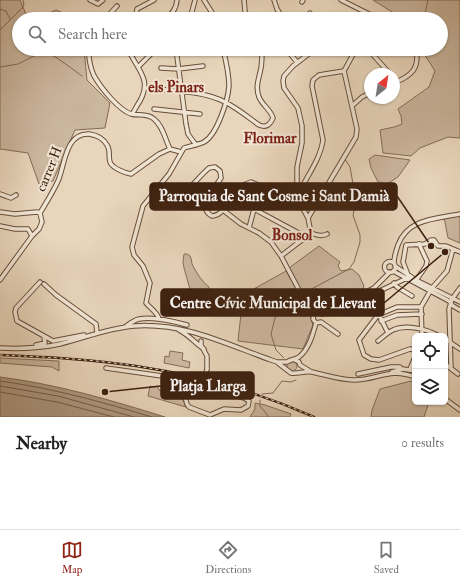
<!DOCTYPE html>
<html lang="en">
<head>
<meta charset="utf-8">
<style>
  :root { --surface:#fff; --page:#f2f2f2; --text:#222; --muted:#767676; --line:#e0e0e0; --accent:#8f2418 }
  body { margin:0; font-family:"IM FELL Double Pica",serif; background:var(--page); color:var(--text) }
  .controls { position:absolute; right:12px; bottom:12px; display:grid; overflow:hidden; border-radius:6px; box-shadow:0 1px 3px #0004 }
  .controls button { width:36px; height:36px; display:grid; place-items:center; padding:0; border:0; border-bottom:1px solid var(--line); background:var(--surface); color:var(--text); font:20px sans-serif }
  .compass { position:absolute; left:364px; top:68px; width:36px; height:36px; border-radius:50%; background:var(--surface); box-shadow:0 1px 3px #0004; rotate:30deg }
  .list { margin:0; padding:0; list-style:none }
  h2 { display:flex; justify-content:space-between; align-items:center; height:52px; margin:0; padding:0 16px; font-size:17px }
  h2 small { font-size:13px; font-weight:400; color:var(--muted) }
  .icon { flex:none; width:22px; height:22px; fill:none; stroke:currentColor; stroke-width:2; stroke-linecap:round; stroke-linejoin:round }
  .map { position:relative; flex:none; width:460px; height:417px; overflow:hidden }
  .search { position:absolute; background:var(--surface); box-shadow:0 1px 3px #0004; left:12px; right:12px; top:12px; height:44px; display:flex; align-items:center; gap:10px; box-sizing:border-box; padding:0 14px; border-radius:22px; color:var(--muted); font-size:15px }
  .sheet { height:112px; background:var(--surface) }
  nav { display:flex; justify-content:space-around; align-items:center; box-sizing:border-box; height:56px; border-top:1px solid var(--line); background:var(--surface); font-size:11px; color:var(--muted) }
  nav a { display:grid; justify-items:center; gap:2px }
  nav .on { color:var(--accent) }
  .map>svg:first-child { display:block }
  .green { fill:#cbb69e; stroke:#846c57 }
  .water { fill:#ae9881; stroke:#816854 }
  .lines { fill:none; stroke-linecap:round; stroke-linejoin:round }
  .shore { stroke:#765c48; stroke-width:1 }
  .stream { stroke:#816854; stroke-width:1 }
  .minor-casing { stroke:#684e3b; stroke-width:5.5 }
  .minor { stroke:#f0e4d3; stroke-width:3.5 }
  .rail-casing { stroke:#3e2110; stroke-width:2.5 }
  .rail { stroke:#f0e4d3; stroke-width:1; stroke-dasharray:3; stroke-linecap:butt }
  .minor-bridge-casing { stroke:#684e3b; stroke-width:5.5; stroke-linecap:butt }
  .minor-bridge { stroke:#f0e4d3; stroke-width:3.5 }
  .labels { text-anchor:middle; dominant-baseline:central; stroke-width:4; stroke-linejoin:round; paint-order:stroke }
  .street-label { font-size:14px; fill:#3e2110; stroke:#f0e4d3 }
  .neighbourhood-label { font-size:15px; font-weight:bold; fill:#7a1f14; stroke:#f0e4d3 }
  .leader { fill:none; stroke:#3e2110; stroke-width:1.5 }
  .callout-dot { fill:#3e2110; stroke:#f0e4d3; stroke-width:1.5 }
  .callout { fill:#3e2110; stroke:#3e2110; stroke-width:1.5 }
  .callout-label { font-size:15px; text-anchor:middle; font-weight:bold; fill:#fff }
</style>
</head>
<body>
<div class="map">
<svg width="460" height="417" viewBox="0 0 460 417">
  <rect width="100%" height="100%" fill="#e8d5bb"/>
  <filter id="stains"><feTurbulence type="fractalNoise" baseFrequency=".005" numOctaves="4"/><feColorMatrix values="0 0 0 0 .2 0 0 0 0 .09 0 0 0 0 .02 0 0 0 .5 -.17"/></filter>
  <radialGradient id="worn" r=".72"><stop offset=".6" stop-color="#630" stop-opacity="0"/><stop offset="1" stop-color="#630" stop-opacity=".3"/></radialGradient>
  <path class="green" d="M0,0h20l8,19h-9v30h65l3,31 23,23 -5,25 -30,2 -22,51 -14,3 -11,-31 -28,-4z
    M373,0h87v138l-12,-1 -28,11 -9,8 -28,-3 -3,-23 14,-3 8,-3 -1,-8 -3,-7 31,-22 6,-16 -14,-22h20v-30h-44v-4z
    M56,10l21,9h-41z
    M375,155l35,5 -12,17 -11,7 -9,-2 -7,-14 -2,-9z
    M460,214v29l-12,-5 -4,-21z
    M319,246l21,16 -2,4 3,5 11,-2 7,6 5,11 -3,8 -38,17c-16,-1 -27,-30 -34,-43z
    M184,254c3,0 4,0 6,2 2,3 1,7 3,10 4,7 9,16 16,21l-6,21 -3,2 -5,-3 -11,-39 -1,-6z
    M286,271l11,19 14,23v6l2,6 -10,24 -65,-8 5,-46z
    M170,351l13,2 -1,7 8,2 -1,6 -25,-5 1,-7 4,1z
    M0,358l59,3v10l-7,-4 -52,-4z
    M287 366a5 5 0 1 1 10 0a5 5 0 1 1-10 0Z
    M411,381l4,3v18h14l-5,15h-53l1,-7 8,-21z
    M150,386l4,1 3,-1 3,5h9l3,-2 1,-2c8,5 9,11 13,20l-38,-11z
    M255,403l10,2 26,9 -1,3h-40l5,-8z"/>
  <path class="water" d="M0,377c56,7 111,23 165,40h-165z"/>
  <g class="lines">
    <path class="shore" d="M0,381c52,7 102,21 152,36
      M0,386l58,10 76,21
      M0,392l57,10 57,15"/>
    <path class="stream" d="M0,9l6,2 4,8
      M424,19l4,-19
      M0,30l22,-22 2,-3 -1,-5
      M0,67l18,-3 22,-11 14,3 16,11 12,9
      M304,293l45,-24 5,-7 6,-20v-7l-7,-20 3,-14 -6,-34 -5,-8
      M284,358l-8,-8 -5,-16 4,-16 6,-10 18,-13
      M262,394l11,-1 9,-12 9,1 5,-2
      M260,400v6l9,11"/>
    <g class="minor-casing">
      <path id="minor" d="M90,0l8,4 5,-4
        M204,0l12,19
        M244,0l1,11 3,8
        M274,0l3,9 6,10
        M341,0l38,19
        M302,2l1,-2
        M310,13l2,4 -1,2
        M312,17l6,2
        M105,19l12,-13
        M135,19l2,-10 17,-9
        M165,19c7,-6 11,-9 12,-19
        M190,19l5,-19
        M89,49c-1,8 2,23 7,30 6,10 23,31 35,35 8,2 16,-1 23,5 9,7 11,20 16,30l11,3
        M176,49l10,75 2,10 8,11
        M286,49l11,13
        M368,49l22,25
        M176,52l6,-3
        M138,67l18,-18
        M161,68l17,1 25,-3
        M344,71l12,-22
        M394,83c17,-7 26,-14 22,-34
        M145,88c27,3 56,2 80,14 12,6 23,15 34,23 7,3 11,0 14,-7 -2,-8 -11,-13 -14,-21 -4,-10 0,-19 2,-29 1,-6 1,-13 1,-19
        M352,106l10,-9 8,-4
        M154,109l46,5
        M132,114c3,-4 5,-9 8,-13 11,-20 0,-29 -9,-46l1,-6
        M299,190l-2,-3v-20l5,-24v-17l-4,-18 -14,-20 -1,-7 1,-5 9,-10 22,-17
        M0,194l11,4 5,-3
        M152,195c33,10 36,-9 57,-27l6,-1 5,4 1,7c-6,10 -25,30 -9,38 13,-1 13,-14 20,-22 5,-6 13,-10 19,-12l45,19 6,6 6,11 3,15 -30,23
        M296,201c7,-21 24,-39 27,-61l-11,-54 1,-6 6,-5 25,-4
        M223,210l18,14 18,9 12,9 10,14 18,34 12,18 3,6 -1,5 3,4
        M0,212l15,2 22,-2 3,1 2,9 -3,7 -7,7 -32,44
        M40,213c6,-10 13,-21 18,-32 7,-16 7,-48 31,-47 8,1 14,4 18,11 4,6 1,11 3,17 2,6 15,11 21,12l28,-20 11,-5
        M308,218l48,-81 1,-8 -13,-58
        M0,226l15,3h13l4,7
        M249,228l5,-19 52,28
        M311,233c5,2 11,4 16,1
        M384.5 267a5.5 5.5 0 1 1 11 0a5.5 5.5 0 1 1-11 0Z
        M394,263c0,-7 2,-12 4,-18 10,-27 38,-26 62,-31
        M395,266l21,14 44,22
        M393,271l56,30 4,5 7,4
        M40,282l-24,26 -1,4 2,9 36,20 31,-6
        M415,282l11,-16 1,-5 -8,-17
        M394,283l3,4 15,9
        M44,284l12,11 40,29 1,9
        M370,297l18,36
        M311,308l11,6
        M336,311l31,-14h3l1,-2 36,-17 1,-3 -5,-13 3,-17 19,-1 6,-4h3l4,6h8l14,6
        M322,314l52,-26 16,-16
        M159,319c-1,-6 -9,-11 -13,-16l4,-20 -7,-17 -9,-11 -2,-8 11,-41 26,-32 15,-26c6,-2 14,-3 20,-6 13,-7 24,-42 25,-56 0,-12 -3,-25 -6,-37
        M381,321l16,-6 25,-1
        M316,323l5,-1 17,12
        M125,327c4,-3 9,-7 14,-8 15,-3 34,2 48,6
        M179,330c10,5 16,13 25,19
        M422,336l-1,-29 11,-19 15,-17 6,-22
        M445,339l15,10
        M201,341v4l6,11v13
        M378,341c4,-3 10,-9 15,-11 13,-6 34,-1 46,6
        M36,345l9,-2 -1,-6
        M0,348c20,1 41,0 60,-4 25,-6 48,-16 74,-18 49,-4 92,18 137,34l6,2h10c4,-3 8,-2 12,-5 10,-8 14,-23 17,-34
        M415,350l-5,-1 -31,11 -8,-1 -7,-4 -5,-15 19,-25 19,-8h24
        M295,360l4,2 1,3 10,6
        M278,363l13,10c7,1 13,-2 21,-1 14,3 28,8 42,8 24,0 35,-13 61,-3
        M445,364l13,10
        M106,368l63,9 14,13 4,14 2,3 21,8 14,-6 17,1 7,-4 1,-5c-11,-9 -26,-3 -39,-6l-6,-5 -1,-6
        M451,368l-2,-59 3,-10 8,-11
        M410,369l5,-12
        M392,372l11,-3 12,2
        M358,374l33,-7h9l1,2
        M445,399l15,11"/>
    </g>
    <use href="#minor" class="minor"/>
    <g class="rail-casing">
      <path id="rail" d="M0,355c45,2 91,4 136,11 61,9 122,26 178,51"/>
    </g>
    <use href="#rail" class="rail"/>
    <g class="minor-bridge-casing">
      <path id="minor-bridge" d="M203,384l4,-15"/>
    </g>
    <use href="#minor-bridge" class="minor-bridge"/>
  </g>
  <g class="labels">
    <g class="street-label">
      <text transform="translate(49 169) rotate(-68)">carrer H</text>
    </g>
    <g class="neighbourhood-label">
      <text x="176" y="87">els Pinars</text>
      <text x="270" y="138">Florimar</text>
      <text x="292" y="235">Bonsol</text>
    </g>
  </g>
  <path class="leader" d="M431 246L397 196M445 252L384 303M105 392L161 386"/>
  <g class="callout-dot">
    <circle cx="431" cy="246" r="4"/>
    <circle cx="445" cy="252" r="4"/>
    <circle cx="105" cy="392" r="4"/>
  </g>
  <g class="callout">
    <rect x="150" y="183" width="247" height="27" rx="4"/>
    <rect x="161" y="289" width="223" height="27" rx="4"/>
    <rect x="161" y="372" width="93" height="27" rx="4"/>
  </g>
  <g class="callout-label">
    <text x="274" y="201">Parroquia de Sant Cosme i Sant Damià</text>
    <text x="273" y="308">Centre Cívic Municipal de Llevant</text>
    <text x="208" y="391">Platja Llarga</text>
  </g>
  <rect width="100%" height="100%" filter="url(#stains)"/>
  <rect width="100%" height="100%" fill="url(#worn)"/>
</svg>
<div class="controls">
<button><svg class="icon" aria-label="locate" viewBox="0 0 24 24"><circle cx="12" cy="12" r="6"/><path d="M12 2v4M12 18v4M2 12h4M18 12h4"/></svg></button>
<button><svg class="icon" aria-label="layers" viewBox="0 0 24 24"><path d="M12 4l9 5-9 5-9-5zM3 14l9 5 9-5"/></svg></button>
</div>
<svg class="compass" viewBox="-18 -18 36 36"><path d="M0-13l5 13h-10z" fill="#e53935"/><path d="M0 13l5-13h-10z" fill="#767676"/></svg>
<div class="search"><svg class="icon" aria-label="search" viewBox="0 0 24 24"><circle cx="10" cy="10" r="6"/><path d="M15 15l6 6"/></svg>Search here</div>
</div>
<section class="sheet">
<h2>Nearby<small>0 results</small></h2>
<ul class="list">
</ul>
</section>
<nav>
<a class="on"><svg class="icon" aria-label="map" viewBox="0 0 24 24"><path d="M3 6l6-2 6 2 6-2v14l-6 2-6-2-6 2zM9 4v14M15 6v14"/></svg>Map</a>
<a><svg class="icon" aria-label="directions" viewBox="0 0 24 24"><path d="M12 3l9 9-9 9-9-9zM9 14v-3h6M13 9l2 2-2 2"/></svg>Directions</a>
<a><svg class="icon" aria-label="saved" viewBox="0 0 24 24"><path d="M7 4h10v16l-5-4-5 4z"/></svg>Saved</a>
</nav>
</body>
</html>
